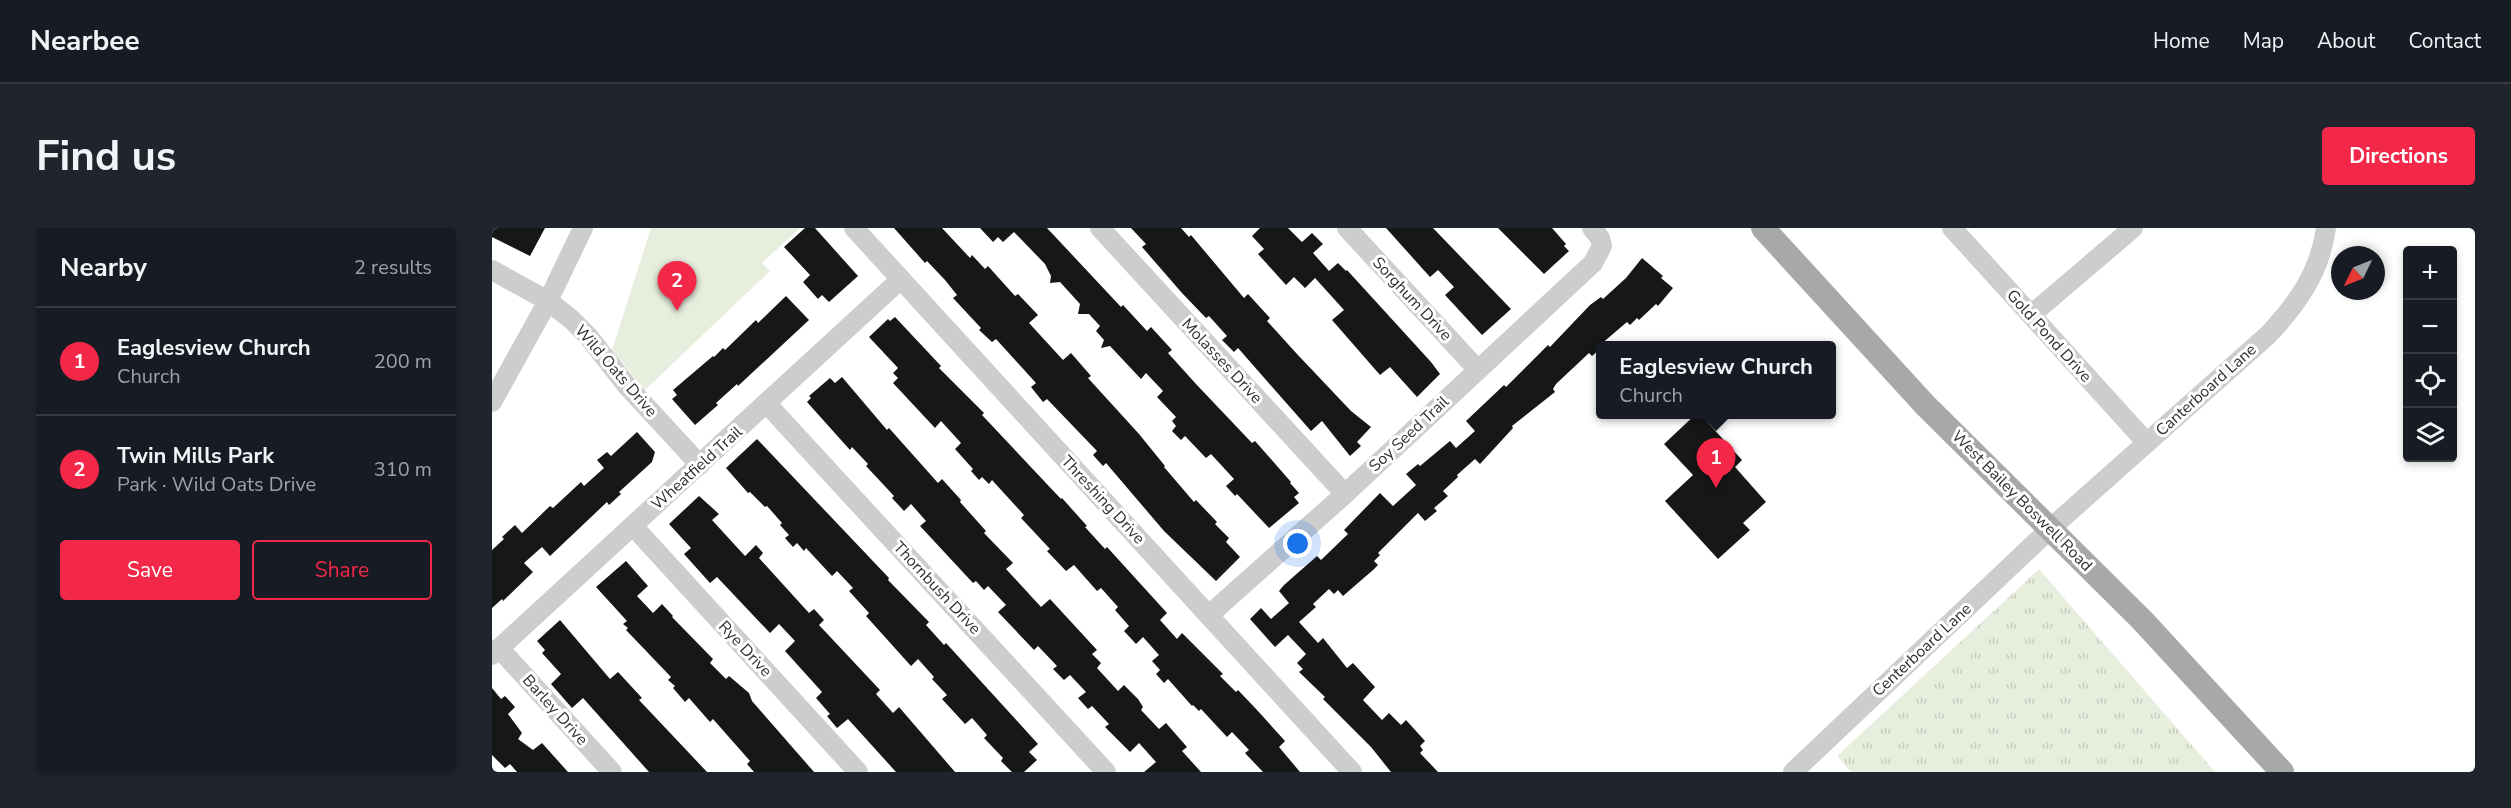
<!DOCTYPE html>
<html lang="en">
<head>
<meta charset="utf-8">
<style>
  :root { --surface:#171b24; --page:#20242c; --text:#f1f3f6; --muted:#9ea1a6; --line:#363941; --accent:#f32748 }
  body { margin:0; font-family:"Nunito Sans",sans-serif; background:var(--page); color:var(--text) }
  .controls { position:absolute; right:18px; top:18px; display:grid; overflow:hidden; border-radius:6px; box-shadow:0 3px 9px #0003 }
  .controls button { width:54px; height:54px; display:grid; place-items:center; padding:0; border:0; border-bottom:2px solid var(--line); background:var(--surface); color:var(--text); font:30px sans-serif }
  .compass { position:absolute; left:1839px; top:18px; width:54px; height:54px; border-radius:50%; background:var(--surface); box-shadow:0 3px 9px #0003; rotate:227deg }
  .you { position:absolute; left:806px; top:316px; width:21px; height:21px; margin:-15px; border:4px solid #fff; border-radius:50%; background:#1a73e8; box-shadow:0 0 0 9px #1a73e833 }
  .badge { display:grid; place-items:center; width:39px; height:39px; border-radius:50%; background:var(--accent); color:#fff; font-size:20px; font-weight:700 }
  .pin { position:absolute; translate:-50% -50px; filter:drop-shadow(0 2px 3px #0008) }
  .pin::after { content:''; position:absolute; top:32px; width:21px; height:18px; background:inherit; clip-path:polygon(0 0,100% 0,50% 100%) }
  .popup { position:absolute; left:1104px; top:113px; width:240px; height:78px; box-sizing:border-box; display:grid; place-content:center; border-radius:6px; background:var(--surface); filter:drop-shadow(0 2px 4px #0005); font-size:20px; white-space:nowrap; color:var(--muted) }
  .popup b { font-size:22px; color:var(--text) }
  .popup::after { content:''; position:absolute; left:50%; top:100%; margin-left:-12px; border:12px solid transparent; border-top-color:var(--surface) }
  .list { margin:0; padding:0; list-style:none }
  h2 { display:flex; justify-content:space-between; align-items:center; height:78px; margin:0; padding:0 24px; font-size:26px }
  h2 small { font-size:20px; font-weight:400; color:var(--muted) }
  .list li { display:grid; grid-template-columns:39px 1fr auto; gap:18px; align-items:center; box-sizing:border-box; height:108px; padding:0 24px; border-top:2px solid var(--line) }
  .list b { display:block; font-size:22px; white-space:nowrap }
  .list p { margin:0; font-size:20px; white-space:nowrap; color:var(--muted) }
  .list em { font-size:20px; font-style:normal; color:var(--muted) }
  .actions { display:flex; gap:12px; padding:18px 24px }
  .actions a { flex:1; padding:14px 0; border:2px solid var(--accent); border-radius:6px; text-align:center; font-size:21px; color:var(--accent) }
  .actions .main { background:var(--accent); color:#fff }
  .icon { flex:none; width:33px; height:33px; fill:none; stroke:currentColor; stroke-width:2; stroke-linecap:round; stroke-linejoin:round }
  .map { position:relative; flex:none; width:1983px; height:544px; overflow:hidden; border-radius:6px }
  header { display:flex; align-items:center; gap:36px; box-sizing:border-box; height:84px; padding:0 30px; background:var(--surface); border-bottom:2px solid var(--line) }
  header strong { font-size:28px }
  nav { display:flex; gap:33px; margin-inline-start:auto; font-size:21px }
  .intro { display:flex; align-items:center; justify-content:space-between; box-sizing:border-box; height:144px; padding:0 36px }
  h1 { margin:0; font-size:42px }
  .button { padding:15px 27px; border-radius:6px; background:var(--accent); color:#fff; font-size:21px; font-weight:700 }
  main { display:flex; gap:36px; padding:0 36px }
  aside { flex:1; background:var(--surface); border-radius:6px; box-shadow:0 3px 9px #0003 }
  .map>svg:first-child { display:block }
  .grass { fill:url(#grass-tufts) }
  .park { fill:#e8eede }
  .building { fill:#171717 }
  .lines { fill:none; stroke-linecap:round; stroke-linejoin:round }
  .minor { stroke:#cdcdcd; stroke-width:20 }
  .major { stroke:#a8a8a8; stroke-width:24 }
  .labels { text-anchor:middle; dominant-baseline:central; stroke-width:6; stroke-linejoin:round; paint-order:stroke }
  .street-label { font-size:16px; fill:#303030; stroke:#fff }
</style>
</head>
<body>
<header>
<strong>Nearbee</strong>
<nav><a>Home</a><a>Map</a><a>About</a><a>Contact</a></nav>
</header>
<div class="intro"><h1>Find us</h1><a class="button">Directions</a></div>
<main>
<aside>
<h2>Nearby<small>2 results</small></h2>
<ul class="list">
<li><span class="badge">1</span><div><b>Eaglesview Church</b><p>Church</p></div><em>200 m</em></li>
<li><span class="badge">2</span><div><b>Twin Mills Park</b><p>Park · Wild Oats Drive</p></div><em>310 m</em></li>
</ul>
<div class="actions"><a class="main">Save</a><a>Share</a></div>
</aside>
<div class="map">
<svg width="1983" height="544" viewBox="0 0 1983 544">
  <defs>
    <pattern id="grass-tufts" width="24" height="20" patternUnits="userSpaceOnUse" patternTransform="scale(1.5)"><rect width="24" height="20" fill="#e8eede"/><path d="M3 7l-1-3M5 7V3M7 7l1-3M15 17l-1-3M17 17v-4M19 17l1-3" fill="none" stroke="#c7ccbf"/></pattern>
  </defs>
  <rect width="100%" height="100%" fill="#fff"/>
  <path class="grass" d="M1547,341l176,203h-364l-14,-16z"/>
  <path class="park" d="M159,0h149l-38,35 8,8 -125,119 -33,-40z"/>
  <path class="building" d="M0,0h53l-15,28 -38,-19z
    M313,0h10l43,48 -29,26 -7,-7 -4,4 -15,-17 7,-7 -26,-28z
    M402,0h48l28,30 2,-3 13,14 3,-3 27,30 3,-2 20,21 -9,8 34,37 8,-7 20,23 -3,2 51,56 26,32 -1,1 30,35 2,-2 21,22 -2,2 14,14 -3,4 14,15 -24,24 -52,-50 -58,-68 -3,3 -10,-11 4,-4 -50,-52 -4,3 -12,-15 5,-4 -40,-44 -4,3 -13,-12 2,-2 -28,-30 4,-3 -12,-15 -18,-19 -2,2z
    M488,0h67l74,79 2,-2 24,26 4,-4 21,23 -4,3 28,31 56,59 3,-2 36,41 -1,1 9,10 -5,4 5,6 -30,25 -32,-34 -2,2 -9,-10 8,-7 -23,-25 -5,4 -21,-22 -4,4 -9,-9 4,-5 -4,-5 4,-4 -19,-20 6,-6 -17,-18 -5,6 -31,-33 -9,2 3,-8 -8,-9 4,-5 -11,-12h-11l2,-10 -20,-22 -10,1 1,-7 -6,-12 -31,-32 -11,10 -5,-5 -5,5z
    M639,0h50l8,9 2,-2 53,63 4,-4 22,24 -3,3 30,33 54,57 20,16 -14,15 4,4 -11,10 -28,-35 -11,10 -73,-83 -4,4 -12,-12 5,-4 -18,-20 -3,2 -24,-25 -40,-46 4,-3z
    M768,0h28l14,14 10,-9 11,11 -10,9 16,18 9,-8 8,8 1,-1 84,92 9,12 -23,23 -27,-30 -10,8 -48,-55 12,-10 -29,-32 -10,10 -11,-11 -8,8 -28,-31 6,-5 -12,-13z
    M894,0h47l78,81 -29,26 -37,-40 9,-8 -16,-17 -8,7z
    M1006,0h54l14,16 -2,2 5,5 -25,23z
    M1150,30l21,18 -2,2 12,10 -15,18 -2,-2 -17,16 -2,-2 -7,7 -3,-3 -27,23v4l-8,7 -3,-3 -33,31 -3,5 2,3 -43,34 1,2 -33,36 -5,-5 -18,16 1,2 -15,14 5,5 -14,12 3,3 -12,10 -7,-8 -40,40 2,2 -6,6 4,4 -5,5 -30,26 -5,-6 -4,4 -5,-5 -16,15 3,3 -17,15 19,21 5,-5 24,30 6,-5 22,24 -12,13 19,20 7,-7 12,12 5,-5 19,21 -5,5 3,4 -3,3 18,19h-47l-20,-25 -48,-48 2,-2 -26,-25 4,-3 -6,-6 9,-9 -18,-19 -13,12 -25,-28 11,-11 10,11 18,-16 -10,-12 5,-6 33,-29 4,4 27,-26 -4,-4 36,-37 13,13 23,-21 -10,-11 12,-10 2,2 30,-25 6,7 19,-17 -9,-10 38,-36 2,2 42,-42 2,2 40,-42 11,-8 2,2 23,-21z
    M294,68l23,24 -71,66 -1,-2 -21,19 2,2 -23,20 -23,-26 5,-4 -4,-5 40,-34 1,1 9,-9 2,2 31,-30 2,3z
    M403,89l46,49 -2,2 45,45 -2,2 79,84 1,-1 25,28 -2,1 20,22 2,-2 60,66 -7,7 17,19 5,-6 41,41 -3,2 16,16 2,-2 19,20 28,31 -6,6 21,25h-37l-18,-19 4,-3 -17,-18 -5,5 -26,-28 -2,2 -6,-6 -1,1 -24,-27 -4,4 -8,-9 4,-4 -8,-9 7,-6 -16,-18 -7,7 -12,-13 5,-5 -14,-16 3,-3 -17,-19 -4,3 -23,-26 -8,6 -19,-20 3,-2 -29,-31 3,-3 -32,-35 -3,4 -7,-7 -3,3 -8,-9 2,-2 -18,-20 6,-6 -20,-22 -6,7 -42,-45 5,-5 -5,-5 5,-5 -29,-31 19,-18 2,2z
    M350,149l45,53 2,-2 49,55 4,-4 19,21 -1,2 26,29 -2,2 29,30 -7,6 35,38 9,-8 47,51 -5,4 9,9 -4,5 21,23 6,-6 14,14 5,8 -2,3 18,19 7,-6 21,24 -5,4 19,21h-57l12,-10 -17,-19 -9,9 -25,-25 4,-3 -17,-18 -4,3 -10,-11 8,-6 -16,-17 -6,5 -11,-11 4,-3 -19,-20 -4,4 -36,-38 8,-7 -18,-19 -4,4 -8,-9 -3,2 -53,-57 6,-5 -15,-17 -7,7 -12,-13 2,-2 -28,-30 2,-2 -16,-17 -2,3 -43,-48 4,-4 -2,-2 21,-18 5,5z
    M1204,186h4l42,46 -7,7 31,35 -23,21 7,7 -32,29 -53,-58 28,-26 -29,-31z
    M145,204l18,20 -3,10 -33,30 2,2 -12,11 -2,-3 -57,54 -8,-9 -18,16 9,9 -30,29 -1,-2 -10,9v-58l12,-11 -2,-2 13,-12 7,8 28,-27 3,2 28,-26 3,4 20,-18 -7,-8 10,-8 4,4z
    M265,211l132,139 -1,2 41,42 -3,3 18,20 2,-2 92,101 -9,8 8,8 -13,12h-12l-11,-11 2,-3 -19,-20 3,-3 -15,-17 -7,6 -23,-25 5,-4 -15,-16 2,-2 -16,-18 -7,7 -45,-50 3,-3 -20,-22 4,-3 -16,-17 -5,5 -26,-28 -2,3 -7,-8 -4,4 -8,-9 4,-3 -9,-10 2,-2 -15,-17 -2,1 -15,-15 -2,1 -22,-25z
    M207,268l20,18 -7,6 33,36 11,-11 7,8 -4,5 50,55 5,-4 10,11 -5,5 61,65 -4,4 17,19 6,-6 56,65h-59l-48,-53 -11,9 -10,-12 3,-2 -14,-16 6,-6 -37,-41 10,-10 -16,-17 -9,9 -53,-56 -7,6 -26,-29 7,-6 -22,-24z
    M134,333l22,25 -11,10 16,17 9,-9 11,12 -1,1 41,42 -3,4 16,16 3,-3 20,17 3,8 62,71h-60l-7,-8 3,-3 -37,-42 -3,3 -21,-24 -4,4 -12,-14 2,-2 -7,-6 3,-3 -45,-47 2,-2 -5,-4 4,-3 -31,-34z
    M68,392l50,59 8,-7 24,26 -3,2 68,72h-58l-66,-74 -11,10 -21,-24 10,-10 -19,-21 3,-3 -8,-9z
    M0,460l9,11 4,-3 10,11 -7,7 14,19 -4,6 15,11 9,-7 26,29h-51l-7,-8 -5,4 -13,-13z"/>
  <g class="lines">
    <path class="minor" d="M362,0l498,544
      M608,0l245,266
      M855,0l131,142
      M1460,0l195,215
      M0,42l56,31 23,18 17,17 40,51 72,78
      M1539,87l102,-87
      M0,174l56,-101 35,-73
      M275,176l339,368
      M141,298l225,246
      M717,387l136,-121 248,-231 9,-17 -2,-8 -8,-10
      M7,420l113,124
      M0,427l409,-376
      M1301,544l258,-244 217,-193c30,-32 52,-63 58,-107"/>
    <path class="major" d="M1271,0l163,178 216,214 140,152"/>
  </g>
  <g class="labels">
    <g class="street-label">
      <text transform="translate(920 71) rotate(47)">Sorghum Drive</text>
      <text transform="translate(1557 108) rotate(48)">Gold Pond Drive</text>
      <text transform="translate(730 133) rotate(47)">Molasses Drive</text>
      <text transform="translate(124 143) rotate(49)">Wild Oats Drive</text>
      <text transform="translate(1714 162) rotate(-42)">Canterboard Lane</text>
      <text transform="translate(917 206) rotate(-43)">Soy Seed Trail</text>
      <text transform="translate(205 240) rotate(-42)">Wheatfield Trail</text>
      <text transform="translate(611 272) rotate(47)">Threshing Drive</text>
      <text transform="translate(1530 273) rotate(45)">West Bailey Boswell Road</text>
      <text transform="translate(445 360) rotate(47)">Thornbush Drive</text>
      <text transform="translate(253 421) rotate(47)">Rye Drive</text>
      <text transform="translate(1430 422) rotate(-43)">Centerboard Lane</text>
      <text transform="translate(63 482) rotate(48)">Barley Drive</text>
    </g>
  </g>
</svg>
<div class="controls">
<button>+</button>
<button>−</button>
<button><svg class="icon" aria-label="locate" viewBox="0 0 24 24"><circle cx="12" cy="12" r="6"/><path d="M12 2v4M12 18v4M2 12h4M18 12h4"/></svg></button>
<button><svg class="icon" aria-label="layers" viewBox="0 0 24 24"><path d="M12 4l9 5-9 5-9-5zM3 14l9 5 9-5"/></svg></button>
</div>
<svg class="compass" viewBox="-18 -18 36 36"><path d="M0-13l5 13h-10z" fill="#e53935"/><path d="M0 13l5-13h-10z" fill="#9ea1a6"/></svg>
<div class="you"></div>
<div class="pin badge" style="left:1224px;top:260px">1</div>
<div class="popup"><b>Eaglesview Church</b>Church</div>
<div class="pin badge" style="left:185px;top:83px">2</div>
</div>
</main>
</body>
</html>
